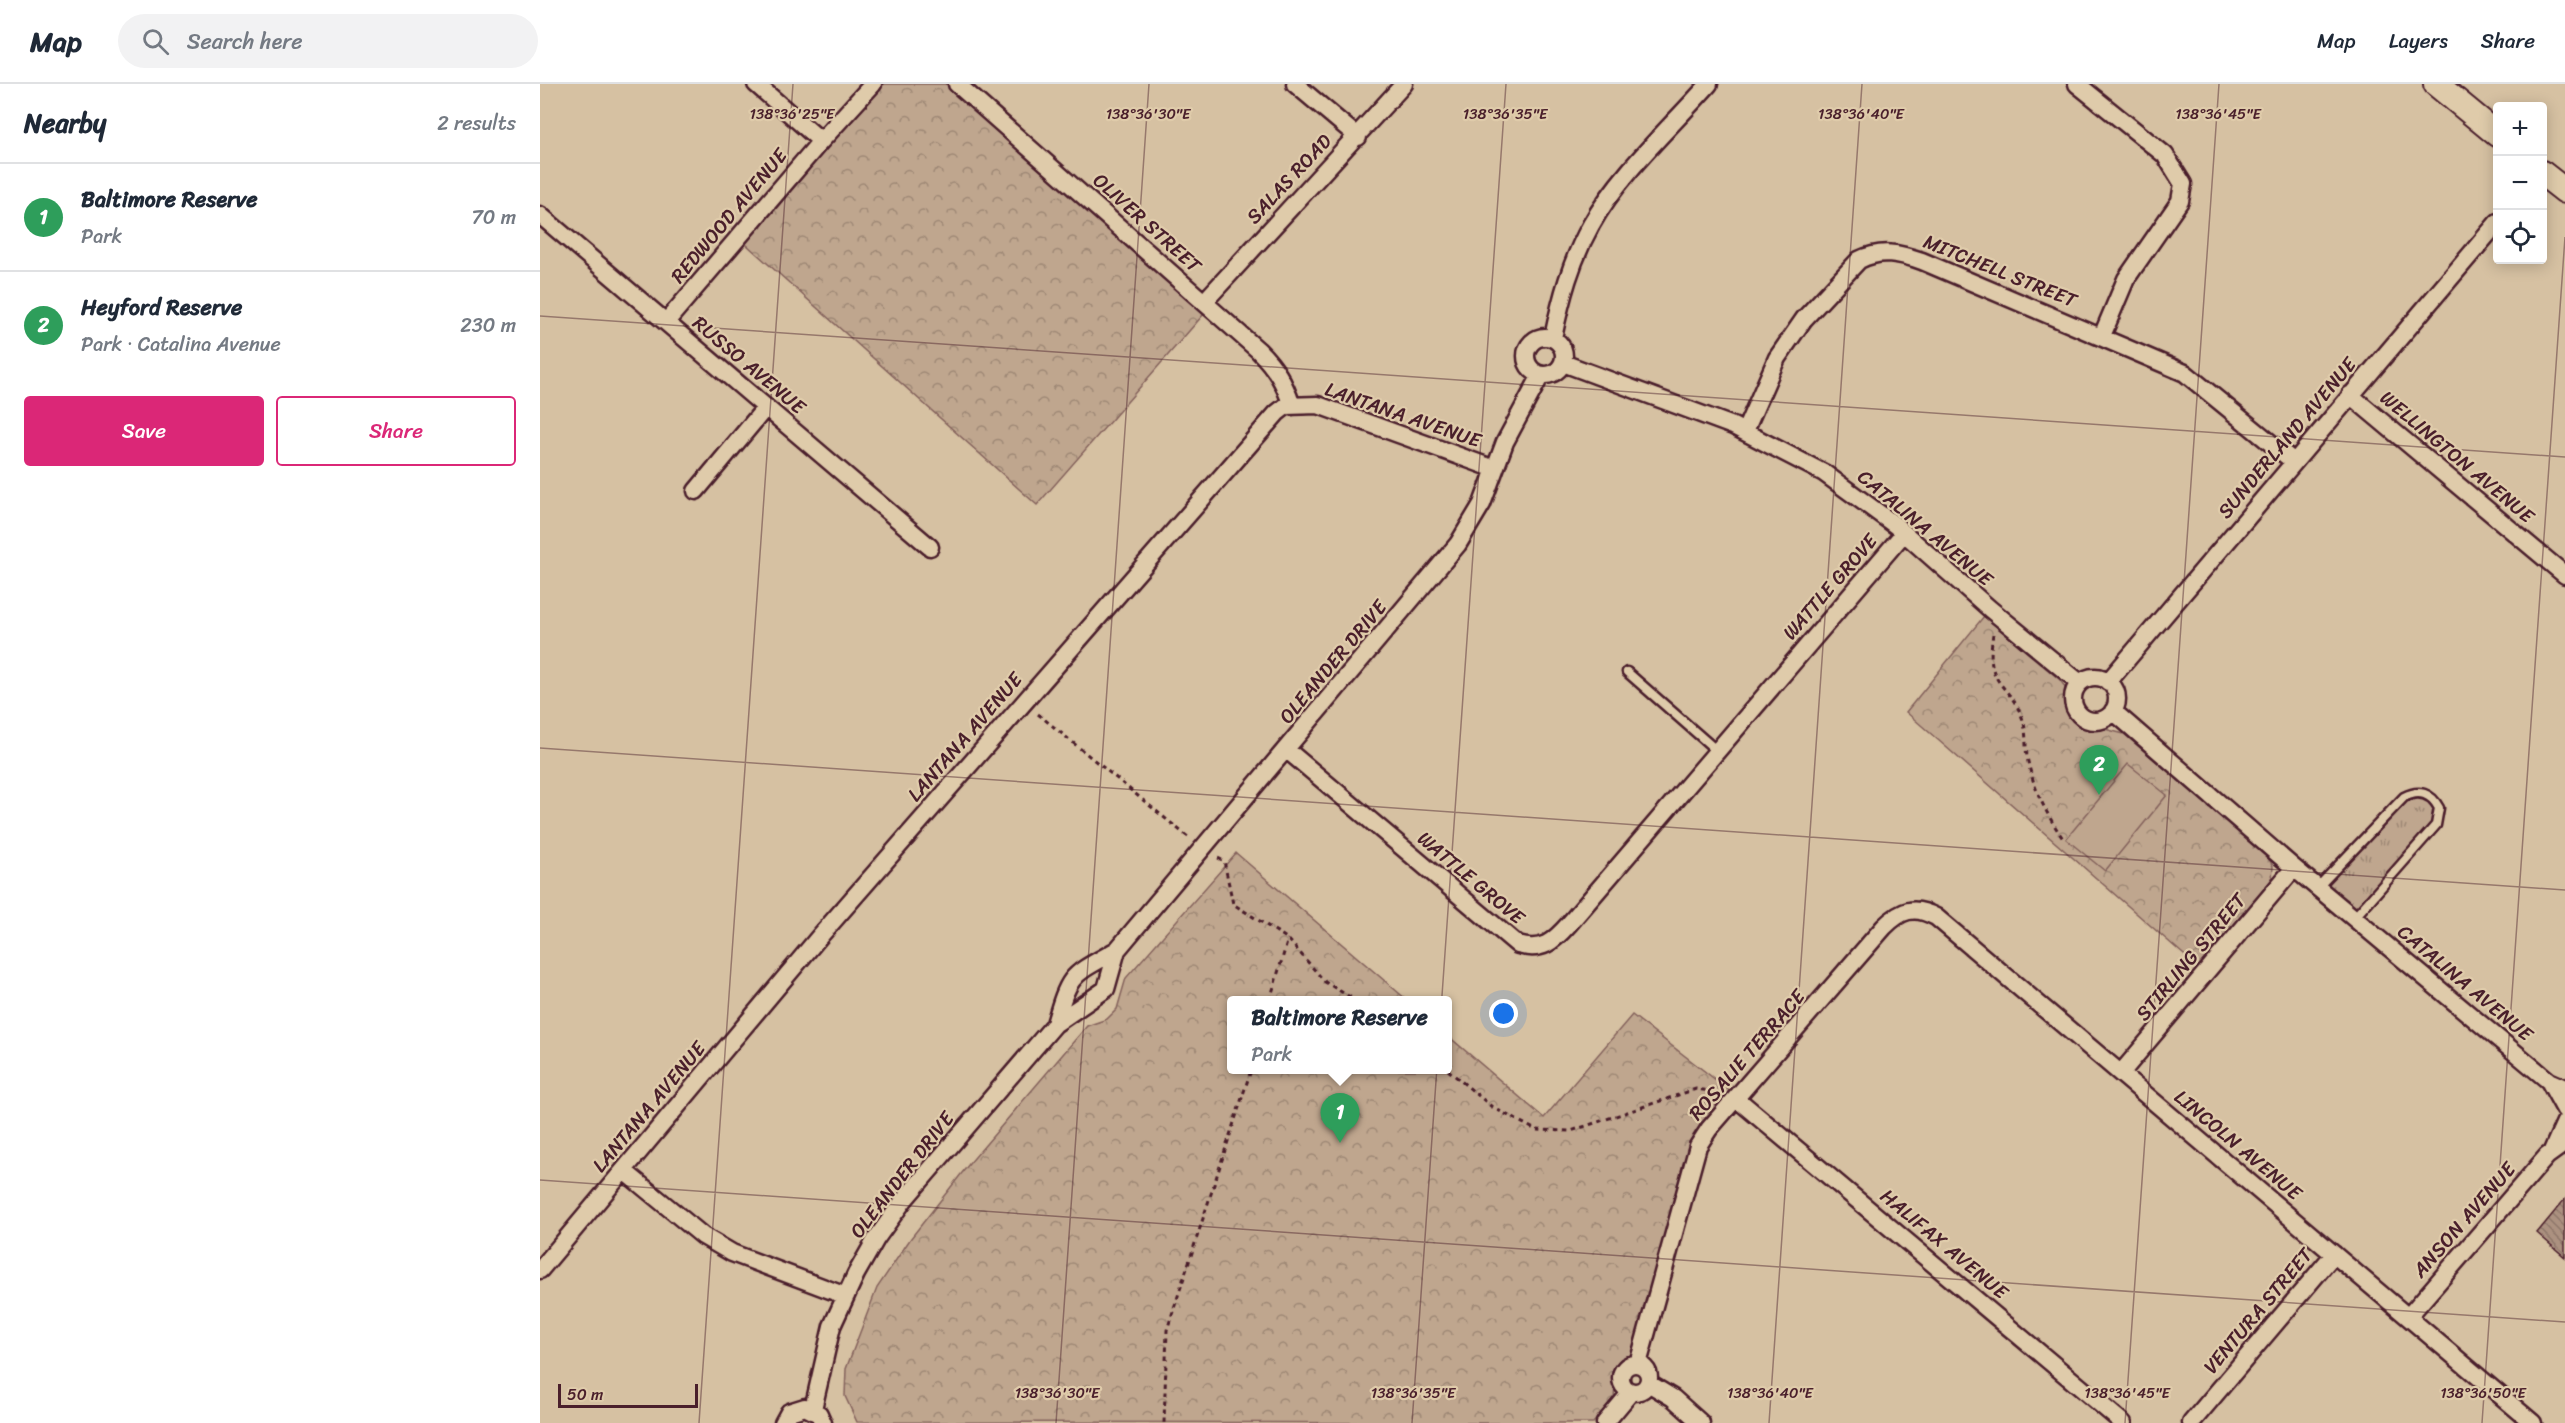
<!DOCTYPE html>
<html lang="en">
<head>
<meta charset="utf-8">
<style>
  :root { --surface:#fff; --page:#f2f2f3; --text:#1f2937; --muted:#747a83; --line:#e0e1e3; --accent:#db2777 }
  body { margin:0; font-family:Sriracha,sans-serif; background:var(--page); color:var(--text) }
  .controls { position:absolute; right:18px; top:18px; display:grid; overflow:hidden; border-radius:6px; box-shadow:0 3px 15px #0003 }
  .controls button { width:54px; height:54px; display:grid; place-items:center; padding:0; border:0; border-bottom:2px solid var(--line); background:var(--surface); color:var(--text); font:30px sans-serif }
  .scale { position:absolute; left:18px; bottom:15px; width:140px; box-sizing:border-box; padding-left:6px; border:3px solid #4a1f2b; border-top:0; font-size:16px; line-height:21px; white-space:nowrap; color:#4a1f2b; -webkit-text-stroke:4px #dfcbaa; paint-order:stroke }
  .you { position:absolute; left:964px; top:930px; width:21px; height:21px; margin:-15px; border:4px solid #fff; border-radius:50%; background:#1a73e8; box-shadow:0 0 0 9px #1a73e833 }
  .badge { display:grid; place-items:center; width:39px; height:39px; border-radius:50%; background:var(--accent); color:#fff; font-size:20px; font-weight:700 }
  .pin { position:absolute; translate:-50% -50px; filter:drop-shadow(0 2px 3px #0008) }
  .pin::after { content:''; position:absolute; top:32px; width:21px; height:18px; background:inherit; clip-path:polygon(0 0,100% 0,50% 100%) }
  .popup { position:absolute; left:687px; top:912px; width:225px; height:78px; box-sizing:border-box; display:grid; place-content:center; border-radius:6px; background:var(--surface); filter:drop-shadow(0 2px 4px #0005); font-size:20px; white-space:nowrap; color:var(--muted) }
  .popup b { font-size:22px; color:var(--text) }
  .popup::after { content:''; position:absolute; left:50%; top:100%; margin-left:-12px; border:12px solid transparent; border-top-color:var(--surface) }
  .list { margin:0; padding:0; list-style:none }
  h2 { display:flex; justify-content:space-between; align-items:center; height:78px; margin:0; padding:0 24px; font-size:26px }
  h2 small { font-size:20px; font-weight:400; color:var(--muted) }
  .list li { display:grid; grid-template-columns:39px 1fr auto; gap:18px; align-items:center; box-sizing:border-box; height:108px; padding:0 24px; border-top:2px solid var(--line) }
  .list b { display:block; font-size:22px; white-space:nowrap }
  .list p { margin:0; font-size:20px; white-space:nowrap; color:var(--muted) }
  .list em { font-size:20px; font-style:normal; color:var(--muted) }
  .actions { display:flex; gap:12px; padding:18px 24px }
  .actions a { flex:1; padding:14px 0; border:2px solid var(--accent); border-radius:6px; text-align:center; font-size:21px; color:var(--accent) }
  .actions .main { background:var(--accent); color:#fff }
  .icon { flex:none; width:33px; height:33px; fill:none; stroke:currentColor; stroke-width:2; stroke-linecap:round; stroke-linejoin:round }
  .map { position:relative; flex:none; width:2025px; height:1339px; overflow:hidden }
  header { display:flex; align-items:center; gap:36px; box-sizing:border-box; height:84px; padding:0 30px; background:var(--surface); border-bottom:2px solid var(--line) }
  header strong { font-size:28px }
  nav { display:flex; gap:33px; margin-inline-start:auto; font-size:21px }
  .search { width:420px; height:54px; background:var(--page); display:flex; align-items:center; gap:15px; box-sizing:border-box; padding:0 21px; border-radius:33px; color:var(--muted); font-size:22px }
  main { display:flex }
  aside { flex:1; background:var(--surface) }
  .map>svg:first-child { display:block }
  .grass { fill:url(#grass-tufts); stroke:#84625c; stroke-width:1.5 }
  .park { fill:url(#park-crowns); stroke:#84625c; stroke-width:1.5 }
  .pitch { fill:#bfa68e; stroke:#84625c; stroke-width:1.5 }
  .building { fill:url(#building-back-hatch); stroke:#4a1f2b; stroke-width:1.5 }
  .lines { fill:none; stroke-linecap:round; stroke-linejoin:round }
  .lane-casing { stroke:#4a1f2b; stroke-width:13 }
  .street-casing { stroke:#4a1f2b; stroke-width:21 }
  .secondary-casing { stroke:#4a1f2b; stroke-width:28 }
  .path { stroke:#4a1f2b; stroke-width:3; stroke-dasharray:4.5 4.5; stroke-linecap:butt }
  .lane { stroke:#dfcbaa; stroke-width:8 }
  .street { stroke:#dfcbaa; stroke-width:16 }
  .secondary { stroke:#dfcbaa; stroke-width:24 }
  .ticks { fill:none; stroke:#4a1f2b; stroke-width:1.5; stroke-opacity:0.45 }
  .labels { text-anchor:middle; dominant-baseline:central; stroke-width:4.5; stroke-linejoin:round; paint-order:stroke }
  .street-label { font-size:20px; fill:#4a1f2b; stroke:#dfcbaa }
  .ticks-label { font-size:15px; text-anchor:middle; fill:#4a1f2b; stroke:#dfcbaa; stroke-width:4.5; stroke-linejoin:round; paint-order:stroke }
</style>
</head>
<body>
<header>
<strong>Map</strong>
<div class="search"><svg class="icon" aria-label="search" viewBox="0 0 24 24"><circle cx="10" cy="10" r="6"/><path d="M15 15l6 6"/></svg>Search here</div>
<nav><a>Map</a><a>Layers</a><a>Share</a></nav>
</header>
<main>
<aside>
<h2>Nearby<small>2 results</small></h2>
<ul class="list">
<li><span class="badge" style="background:#2e9e5b">1</span><div><b>Baltimore Reserve</b><p>Park</p></div><em>70 m</em></li>
<li><span class="badge" style="background:#2e9e5b">2</span><div><b>Heyford Reserve</b><p>Park · Catalina Avenue</p></div><em>230 m</em></li>
</ul>
<div class="actions"><a class="main">Save</a><a>Share</a></div>
</aside>
<div class="map">
<svg width="2025" height="1339" viewBox="0 0 2025 1339">
  <defs>
    <pattern id="grass-tufts" width="24" height="20" patternUnits="userSpaceOnUse" patternTransform="scale(1.5)"><rect width="24" height="20" fill="#bfa68e"/><path d="M3 7l-1-3M5 7V3M7 7l1-3M15 17l-1-3M17 17v-4M19 17l1-3" fill="none" stroke="#9d8774"/></pattern>
    <pattern id="park-crowns" width="20" height="18" patternUnits="userSpaceOnUse" patternTransform="scale(1.5)"><rect width="20" height="18" fill="#bfa68e"/><path d="M2 6a3 3 0 1 1 6 0M12 15a3 3 0 1 1 6 0" fill="none" stroke="#9d8774"/></pattern>
    <pattern id="building-back-hatch" width="6" height="6" patternUnits="userSpaceOnUse" patternTransform="scale(1.5)"><rect width="6" height="6" fill="#ac9180"/><path d="M-1 5l2 2M0 0l6 6M5-1l2 2" fill="none" stroke="#8e7669"/></pattern>
  </defs>
  <rect width="100%" height="100%" fill="#d6c1a2"/>
  <filter id="ink" filterUnits="userSpaceOnUse"><feTurbulence type="fractalNoise" baseFrequency=".0167" numOctaves="2"/><feDisplacementMap in="SourceGraphic" scale="12" xChannelSelector="R" yChannelSelector="G"/><feConvolveMatrix kernelMatrix="1 2 1 2 8 2 1 2 1" color-interpolation-filters="sRGB"/></filter>
  <g filter="url(#ink)">
    <path class="grass" d="M1864,713h28l8,18 -86,103 -37,-30z"/>
    <path class="park" d="M333,0h84l253,223 -173,198 -299,-268z
      M1444,532l76,64 5,7 4,24 9,11 46,12 143,122 6,10 -1,13 -73,89 -293,-256z
      M696,769l171,147h-175v70h216v-34l96,82 88,-103 98,76 -25,33 -21,38 -51,189 -17,21 -2,26 -21,25 -736,-1 -12,-26 1,-27 31,-81 34,-50 58,-74 118,-138 20,-7 10,-10 9,-31z"/>
    <path class="pitch" d="M1588,680l39,31 -62,76 -39,-32z"/>
    <path class="building" d="M2025,1115v58l-28,-24z"/>
    <g class="lines">
      <g class="lane-casing">
        <path id="lane" d="M1087,588l89,78
          M1777,804l87,-91c15,-8 27,-4 35,11l-3,17 -82,93"/>
      </g>
      <g class="street-casing">
        <path id="street" d="M216,0l65,57
          M417,0l301,266c18,18 26,32 34,56
          M755,0l63,53
          M1537,0l88,71 18,29 -3,17 -54,78 -24,57
          M0,131l390,332
          M664,218l200,-218
          M126,238l155,-181 52,-57
          M986 272a19 19 0 1 1 38 0a19 19 0 1 1-38 0Z
          M1013,254c8,-40 18,-77 38,-113 28,-51 79,-97 118,-141
          M1023,279l170,63 91,47 71,52 95,84 90,74
          M1810,311l215,180
          M1205,347l32,-73 27,-39 55,-59c22,-11 40,-7 63,1l263,112 109,89
          M156,407l70,-84
          M1533 615a22 22 0 1 1 44 0a22 22 0 1 1-44 0Z
          M1568,598l390,-460
          M1573,627l181,157 255,213 16,7
          M747,666l231,195c24,7 35,-3 51,-21l335,-391
          M515,940c15,-52 16,-48 62,-74l341,-406 24,-40 23,-62 36,-67
          M1581,989l173,-205
          M2009,997l16,29
          M1197,1015l386,324
          M2012,1067l13,-29
          M84,1087l79,65 29,17 114,43
          M0,1186l280,-334 457,-523 9,-7 32,-1 177,64
          M1868,1233l139,-161 18,-13
          M1081 1294a14 14 0 1 1 28 0a14 14 0 1 1-28 0Z
          M1098,1280l60,-218 11,-17 175,-202c17,-17 30,-22 52,-10l597,506
          M1108,1299l25,15 28,25
          M273,1325l19,-83 24,-52 20,-35 28,-39 151,-176 51,-35 11,-39
          M243,1339l6,-11 16,-5 14,7 4,9
          M1065,1339l26,-31
          M1651,1339l143,-169"/>
      </g>
      <g class="secondary-casing">
        <path id="secondary" d="M1896,0l62,51
          M2002,89l23,18"/>
      </g>
      <path class="path" d="M1453,550c-9,55 17,47 30,86 4,12 2,25 4,37 6,31 19,57 37,83
        M498,630l150,123
        M678,774l6,3 9,43 55,35 37,43 30,18
        M730,916l18,-61
        M908,986l44,37 44,23 35,1 125,-42 23,3
        M624,1339l3,-93 84,-260"/>
      <use href="#lane" class="lane"/>
      <use href="#street" class="street"/>
      <use href="#secondary" class="secondary"/>
    </g>
  </g>
  <path class="ticks" d="M0,232l2025,141M0,664l2025,142M0,1096l2025,142M159,1339l94,-1339M516,1339l93,-1339M872,1339l94,-1339M1229,1339l93,-1339M1585,1339l94,-1339M1942,1339l83,-1186"/>
  <g class="labels">
    <g class="street-label">
      <text transform="translate(749 95) rotate(-47)">SALAS ROAD</text>
      <text transform="translate(189 132) rotate(-50)">REDWOOD AVENUE</text>
      <text transform="translate(607 139) rotate(42)">OLIVER STREET</text>
      <text transform="translate(1460 187) rotate(22)">MITCHELL STREET</text>
      <text transform="translate(209 281) rotate(40)">RUSSO AVENUE</text>
      <text transform="translate(863 331) rotate(19)">LANTANA AVENUE</text>
      <text transform="translate(1747 354) rotate(-50)">SUNDERLAND AVENUE</text>
      <text transform="translate(1917 373) rotate(40)">WELLINGTON AVENUE</text>
      <text transform="translate(1385 444) rotate(40)">CATALINA AVENUE</text>
      <text transform="translate(1290 503) rotate(-49)">WATTLE GROVE</text>
      <text transform="translate(793 578) rotate(-50)">OLEANDER DRIVE</text>
      <text transform="translate(425 653) rotate(-49)">LANTANA AVENUE</text>
      <text transform="translate(931 794) rotate(40)">WATTLE GROVE</text>
      <text transform="translate(1651 873) rotate(-50)">STIRLING STREET</text>
      <text transform="translate(1925 899) rotate(40)">CATALINA AVENUE</text>
      <text transform="translate(1207 971) rotate(-49)">ROSALIE TERRACE</text>
      <text transform="translate(109 1023) rotate(-50)">LANTANA AVENUE</text>
      <text transform="translate(1698 1061) rotate(40)">LINCOLN AVENUE</text>
      <text transform="translate(362 1091) rotate(-52)">OLEANDER DRIVE</text>
      <text transform="translate(1924 1136) rotate(-49)">ANSON AVENUE</text>
      <text transform="translate(1404 1160) rotate(40)">HALIFAX AVENUE</text>
      <text transform="translate(1718 1227) rotate(-50)">VENTURA STREET</text>
    </g>
  </g>
  <g class="ticks-label">
    <text x="252" y="35">138°36'25"E</text>
    <text x="608" y="35">138°36'30"E</text>
    <text x="965" y="35">138°36'35"E</text>
    <text x="1321" y="35">138°36'40"E</text>
    <text x="1678" y="35">138°36'45"E</text>
    <text x="517" y="1314">138°36'30"E</text>
    <text x="873" y="1314">138°36'35"E</text>
    <text x="1230" y="1314">138°36'40"E</text>
    <text x="1587" y="1314">138°36'45"E</text>
    <text x="1943" y="1314">138°36'50"E</text>
  </g>
</svg>
<div class="controls">
<button>+</button>
<button>−</button>
<button><svg class="icon" aria-label="locate" viewBox="0 0 24 24"><circle cx="12" cy="12" r="6"/><path d="M12 2v4M12 18v4M2 12h4M18 12h4"/></svg></button>
</div>
<div class="scale">50 m</div>
<div class="you"></div>
<div class="pin badge" style="left:800px;top:1059px;background:#2e9e5b">1</div>
<div class="popup"><b>Baltimore Reserve</b>Park</div>
<div class="pin badge" style="left:1559px;top:711px;background:#2e9e5b">2</div>
</div>
</main>
</body>
</html>
